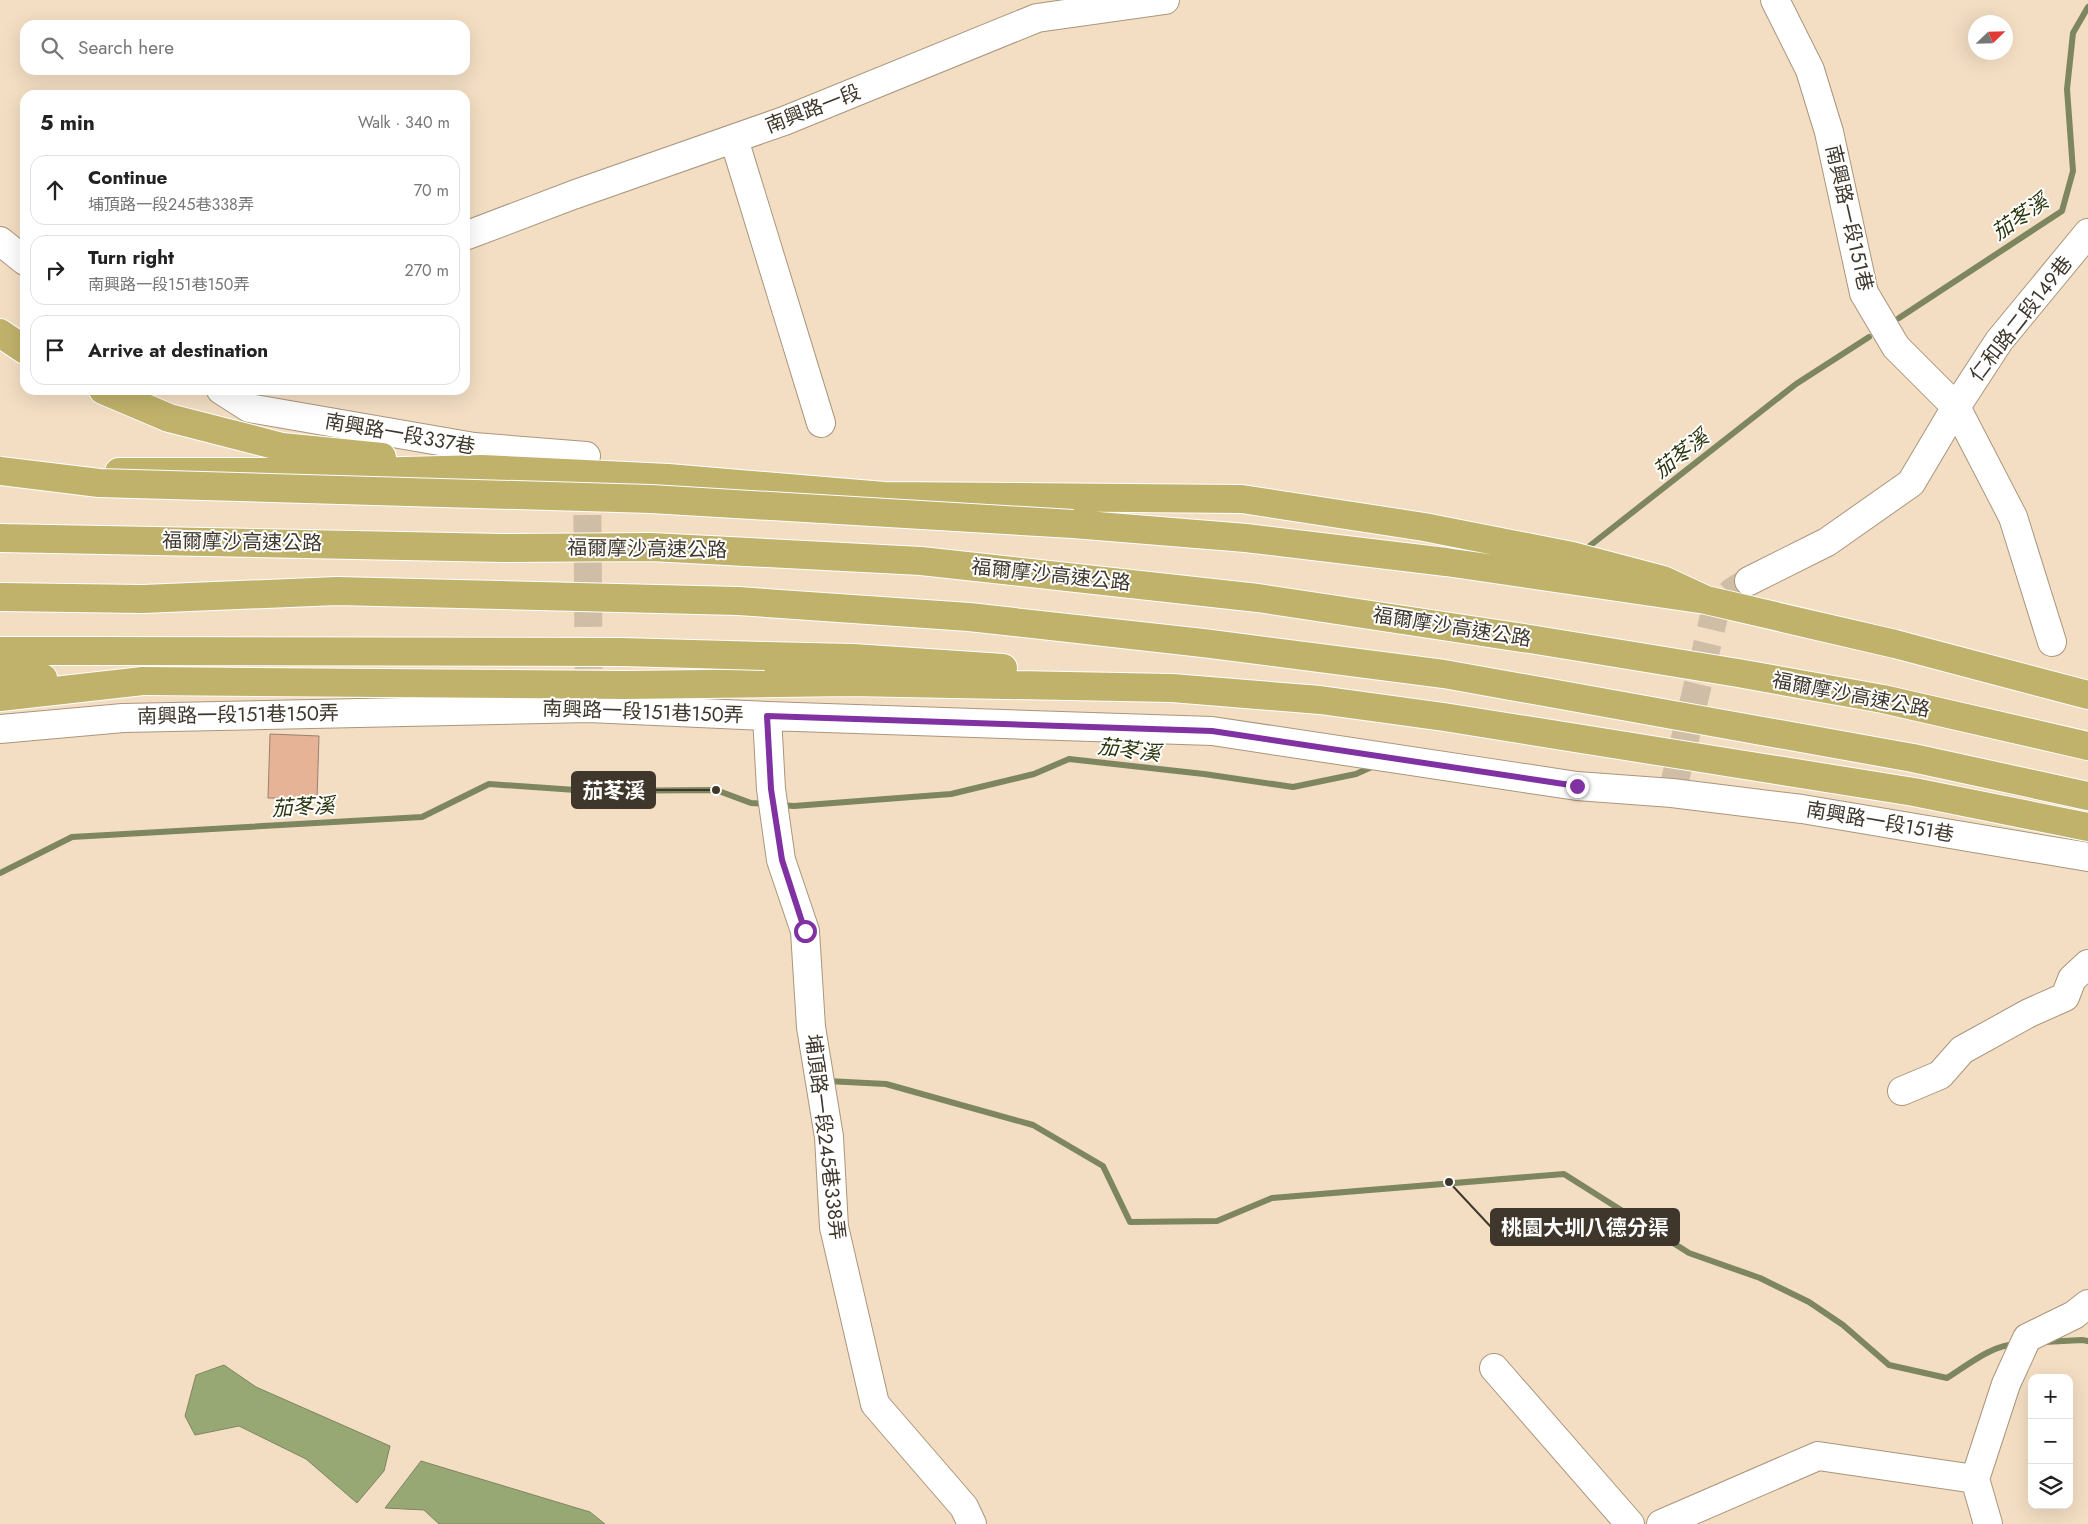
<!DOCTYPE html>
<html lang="en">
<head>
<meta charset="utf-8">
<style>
  :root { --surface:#fff; --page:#f6f6f6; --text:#222; --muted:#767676; --line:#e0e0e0 }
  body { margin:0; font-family:Jost,"Noto Sans TC",sans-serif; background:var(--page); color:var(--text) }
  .controls { position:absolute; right:15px; bottom:15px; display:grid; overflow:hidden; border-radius:10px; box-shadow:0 5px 20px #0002 }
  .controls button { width:45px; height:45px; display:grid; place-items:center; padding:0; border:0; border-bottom:1px solid var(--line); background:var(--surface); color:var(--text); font:25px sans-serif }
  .compass { position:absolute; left:1968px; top:15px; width:45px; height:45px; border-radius:50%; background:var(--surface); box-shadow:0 5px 20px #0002; rotate:67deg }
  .stop { position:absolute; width:15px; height:15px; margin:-11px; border:4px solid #8032a3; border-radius:50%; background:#fff }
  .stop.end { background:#8032a3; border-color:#fff; box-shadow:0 1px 5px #0008 }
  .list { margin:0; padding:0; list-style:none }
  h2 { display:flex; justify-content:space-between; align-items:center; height:65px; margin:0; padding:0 20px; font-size:21px }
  h2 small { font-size:16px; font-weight:400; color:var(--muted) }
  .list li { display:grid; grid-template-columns:32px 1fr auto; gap:15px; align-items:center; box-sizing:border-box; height:70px; margin:0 10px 10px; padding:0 10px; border:1px solid var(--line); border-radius:15px }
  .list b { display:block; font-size:19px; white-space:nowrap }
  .list p { margin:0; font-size:16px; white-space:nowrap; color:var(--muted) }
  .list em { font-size:16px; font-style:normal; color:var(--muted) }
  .icon { flex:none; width:28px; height:28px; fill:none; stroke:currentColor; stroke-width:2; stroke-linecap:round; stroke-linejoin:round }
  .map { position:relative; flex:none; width:2088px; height:1524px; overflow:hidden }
  .search { position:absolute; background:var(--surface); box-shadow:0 5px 20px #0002; left:20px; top:20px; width:450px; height:55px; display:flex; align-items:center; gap:12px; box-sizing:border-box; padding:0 18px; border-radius:15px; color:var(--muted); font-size:19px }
  .panel { position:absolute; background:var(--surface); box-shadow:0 5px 20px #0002; left:20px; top:90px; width:450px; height:305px; border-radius:15px }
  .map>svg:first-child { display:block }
  .water { fill:#98a875; stroke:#7d865f }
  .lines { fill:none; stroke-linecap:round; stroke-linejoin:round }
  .stream { stroke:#7d865f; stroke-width:6 }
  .building { fill:#e7b396; stroke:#9c7f6f }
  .minor-tunnel { stroke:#cfbda5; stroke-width:28; stroke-dasharray:28 14; stroke-linecap:butt }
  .minor-casing { stroke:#a9967c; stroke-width:30 }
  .highway-casing { stroke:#fff; stroke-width:30 }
  .minor { stroke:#fff; stroke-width:28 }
  .highway { stroke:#c0b26b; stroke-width:28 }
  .highway-bridge-casing { stroke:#fff; stroke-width:30; stroke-linecap:butt }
  .highway-bridge { stroke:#c0b26b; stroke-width:28 }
  .route { stroke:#8032a3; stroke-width:6 }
  .labels { text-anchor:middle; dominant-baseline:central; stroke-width:4; stroke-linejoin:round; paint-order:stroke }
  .street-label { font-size:20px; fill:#3f372c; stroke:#fff }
  .water-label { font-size:21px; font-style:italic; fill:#2b360e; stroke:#fff }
  .leader { fill:none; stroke:#3f372c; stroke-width:2 }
  .callout-dot { fill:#3f372c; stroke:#fff; stroke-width:2 }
  .callout { fill:#3f372c; stroke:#3f372c; stroke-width:2 }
  .callout-label { font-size:21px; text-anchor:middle; font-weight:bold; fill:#fff }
</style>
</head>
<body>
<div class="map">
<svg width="2088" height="1524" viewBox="0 0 2088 1524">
  <rect width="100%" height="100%" fill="#f3dec3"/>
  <path class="water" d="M224,1365l32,22 134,59 -6,25 -27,32 -51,-44 -67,-33 -44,9 -10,-19 11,-41z
    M421,1461l169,51 15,12h-166l-15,-14 -39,-2z"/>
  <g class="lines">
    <path class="stream" d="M1899,318l163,-107 11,-40 -6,-82 6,-56 15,-26
      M1587,548l209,-164 73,-47
      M779,805l15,1 157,-12 83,-20 35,-15 135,15 89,13 63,-13 20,-9
      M0,873l72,-36 350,-20 67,-33 101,7 126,-1 35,13 16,1
      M827,1081l59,3 147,41 70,41 27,56 87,-1 55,-23 292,-24 125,79 71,25 49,24 34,23 46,40 58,13c21,-13 44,-33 70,-34
      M2044,1342l38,-2 6,1"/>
  </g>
  <path class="building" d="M270,734l49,2 -2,63 -49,-1z"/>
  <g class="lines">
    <path class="minor-tunnel" d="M587,473l2,234
      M1672,793l44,-185 17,-17 16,-10"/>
    <g class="minor-casing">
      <path id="minor" d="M734,139l87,284
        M465,236l108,-41 211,-74 253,-103 128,-18
        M0,241l25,20
        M221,390l28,18 225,39 112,9
        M1749,581l78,-39 84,-59 45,-76 -60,-60 -32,-54 -35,-161 -19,-62 -35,-70
        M2052,642l-39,-125 -57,-110 43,-66 89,-108
        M767,716l4,73 10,71 24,71 6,96 18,110 5,90 41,177 89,103 8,17
        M0,729l123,-11 466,-10 178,8 445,15 365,55 95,7 130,16 286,48
        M1902,1091l38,-16 22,-25 67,-37 36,-16 7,-18 16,-15
        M1494,1368l136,156
        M1975,1479l31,-95 21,-46 47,-23 14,-11
        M1975,1479l13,45
        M1661,1524l157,-68 157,23"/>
    </g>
    <g class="highway-casing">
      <path id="highway" d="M0,333l25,17
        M103,390l66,28 113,29 100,10
        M119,472h245l118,-3 186,9 216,18 358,3 182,28 148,29 91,24 43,20
        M1073,524l173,14 200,24 260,38 189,44 193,51
        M0,538l503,10 148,-1 270,14 337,37 278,42 202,33 145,26 205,47
        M0,597l143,2 194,-8 401,10 231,16 234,26 241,31 469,84 175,38
        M0,651h78
        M765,656l88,2 150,10
        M0,677l43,1
        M625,685l225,-3 322,6 148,12 124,17 470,75 174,35
        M0,697l143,-16"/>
    </g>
    <use href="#minor" class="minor"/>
    <use href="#highway" class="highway"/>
    <g class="highway-bridge-casing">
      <path id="highway-bridge" d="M0,471l99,12 552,16 422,25
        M78,651l544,1 143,4
        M143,681l482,4"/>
    </g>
    <use href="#highway-bridge" class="highway-bridge"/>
  </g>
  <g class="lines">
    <path class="route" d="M805,931l-23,-71 -11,-71 -4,-73 445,15 365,55"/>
  </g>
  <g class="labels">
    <g class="street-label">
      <text transform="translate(813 109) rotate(-21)">南興路一段</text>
      <text transform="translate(1849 218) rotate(77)">南興路一段151巷</text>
      <text transform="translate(2021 319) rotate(-52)">仁和路二段149巷</text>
      <text transform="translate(400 434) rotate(10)">南興路一段337巷</text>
      <text transform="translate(242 542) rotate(1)">福爾摩沙高速公路</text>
      <text transform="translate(647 549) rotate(1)">福爾摩沙高速公路</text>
      <text transform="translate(1051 575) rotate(6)">福爾摩沙高速公路</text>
      <text transform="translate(1452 627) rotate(9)">福爾摩沙高速公路</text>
      <text transform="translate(1851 695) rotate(11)">福爾摩沙高速公路</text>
      <text transform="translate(643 712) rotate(2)">南興路一段151巷150弄</text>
      <text transform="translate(238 715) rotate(-1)">南興路一段151巷150弄</text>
      <text transform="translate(1880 822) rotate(10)">南興路一段151巷</text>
      <text transform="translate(825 1137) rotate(83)">埔頂路一段245巷338弄</text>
    </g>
    <g class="water-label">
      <text transform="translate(2020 217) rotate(-35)">茄苳溪</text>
      <text transform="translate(1681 454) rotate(-38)">茄苳溪</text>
      <text transform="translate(1129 750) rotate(7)">茄苳溪</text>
      <text transform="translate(303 807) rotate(-3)">茄苳溪</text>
    </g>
  </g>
  <path class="leader" d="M716 790L655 790M1449 1182L1491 1227"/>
  <g class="callout-dot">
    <circle cx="716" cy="790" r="5"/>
    <circle cx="1449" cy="1182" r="5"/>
  </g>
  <g class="callout">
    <rect x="572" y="772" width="83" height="36" rx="5"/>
    <rect x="1491" y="1209" width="188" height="36" rx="5"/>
  </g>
  <g class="callout-label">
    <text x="614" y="798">茄苳溪</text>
    <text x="1585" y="1235">桃園大圳八德分渠</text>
  </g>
</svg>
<div class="controls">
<button>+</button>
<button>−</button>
<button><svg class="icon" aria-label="layers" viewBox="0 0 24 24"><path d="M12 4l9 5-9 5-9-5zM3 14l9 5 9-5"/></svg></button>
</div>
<svg class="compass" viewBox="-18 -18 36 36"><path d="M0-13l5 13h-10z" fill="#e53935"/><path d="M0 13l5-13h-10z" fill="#767676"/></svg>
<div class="stop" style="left:805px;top:931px"></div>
<div class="stop end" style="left:1577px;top:786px"></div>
<div class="search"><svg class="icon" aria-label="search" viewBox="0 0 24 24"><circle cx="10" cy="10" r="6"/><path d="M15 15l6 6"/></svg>Search here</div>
<section class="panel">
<h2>5 min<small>Walk · 340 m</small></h2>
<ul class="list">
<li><svg class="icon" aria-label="ahead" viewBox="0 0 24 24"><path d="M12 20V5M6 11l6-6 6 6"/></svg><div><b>Continue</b><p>埔頂路一段245巷338弄</p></div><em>70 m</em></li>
<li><svg class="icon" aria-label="right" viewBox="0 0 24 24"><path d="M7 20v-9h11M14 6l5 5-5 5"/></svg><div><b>Turn right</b><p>南興路一段151巷150弄</p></div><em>270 m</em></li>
<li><svg class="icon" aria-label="arrive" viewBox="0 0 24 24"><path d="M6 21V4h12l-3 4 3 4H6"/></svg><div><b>Arrive at destination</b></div></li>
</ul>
</section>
</div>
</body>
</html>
